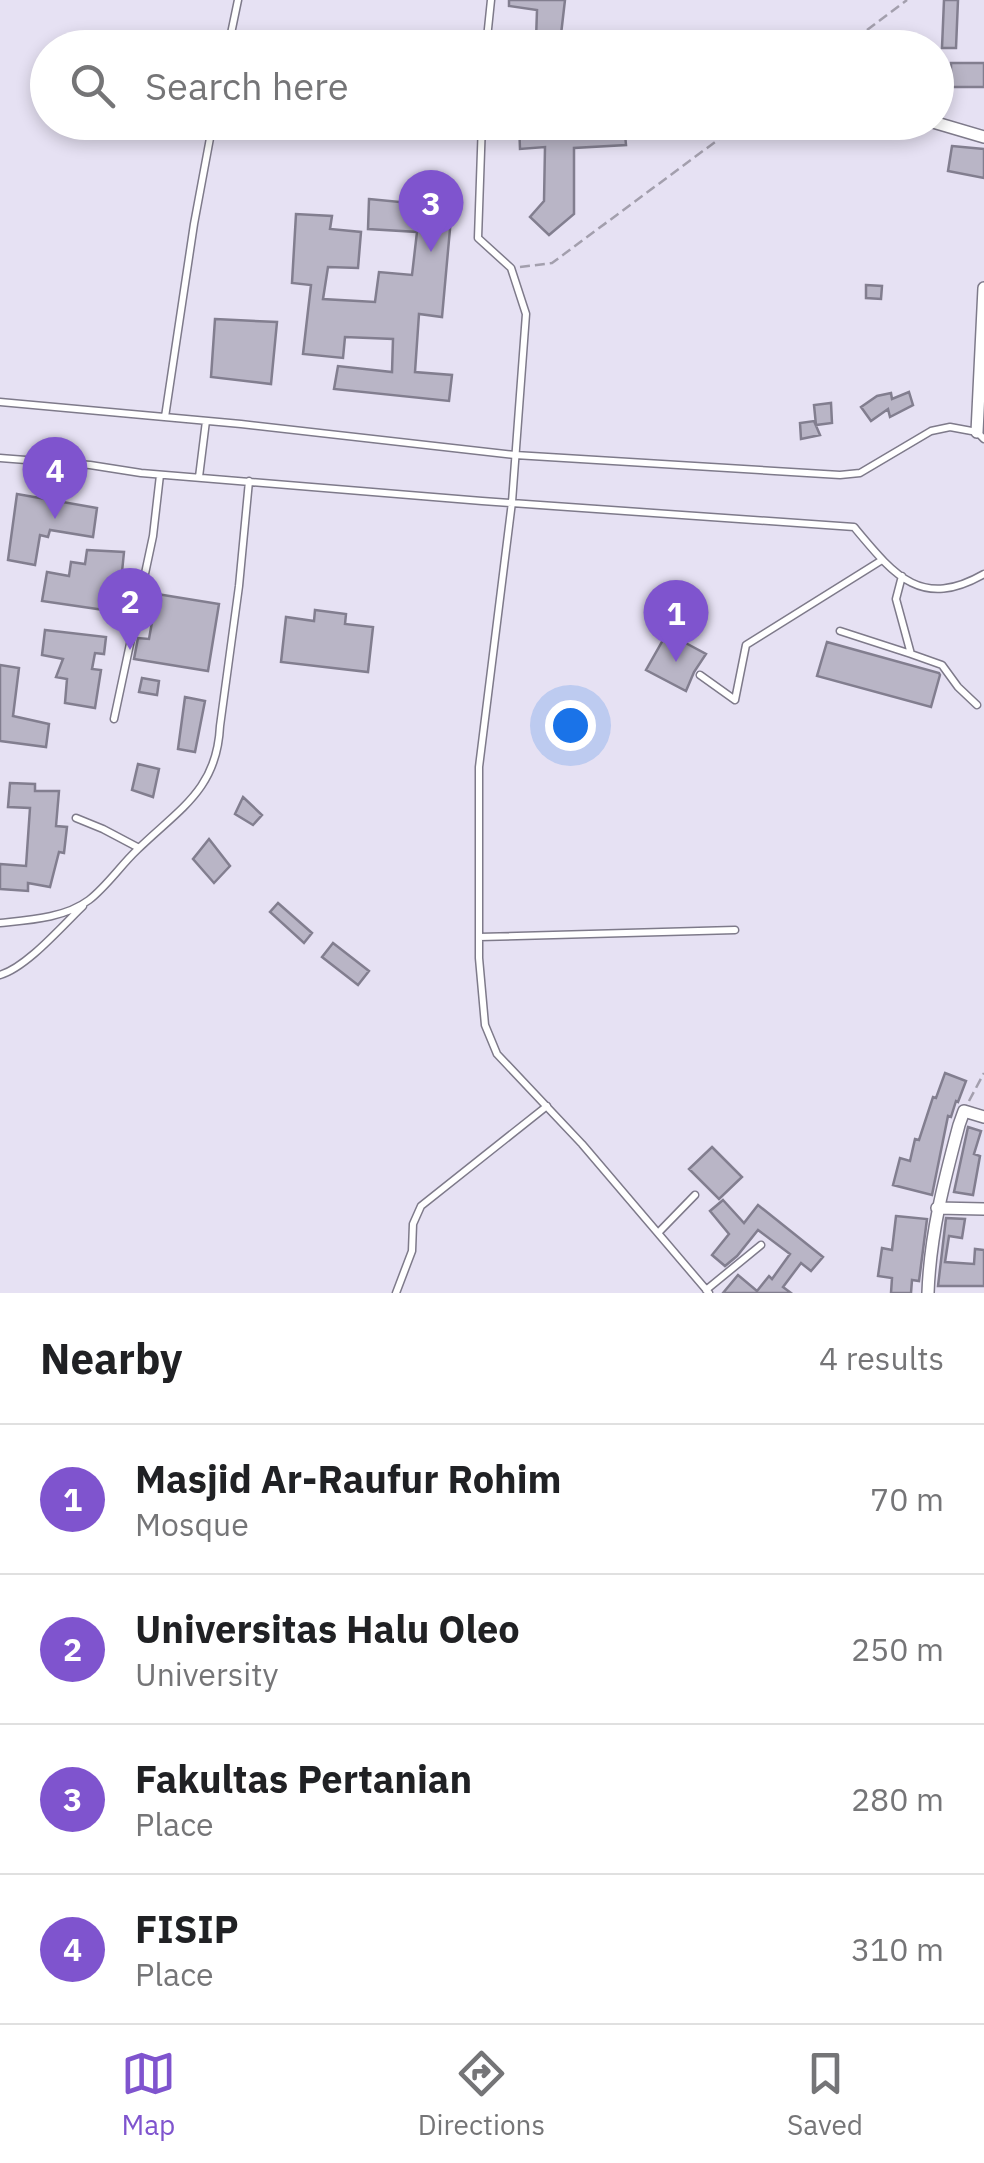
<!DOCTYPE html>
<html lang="en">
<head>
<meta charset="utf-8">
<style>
  :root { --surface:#fff; --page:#f6f6f6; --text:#202124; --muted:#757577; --line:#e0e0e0; --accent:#7f54ce }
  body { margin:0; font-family:"IBM Plex Sans",sans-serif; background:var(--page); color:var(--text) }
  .you { position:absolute; left:570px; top:725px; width:35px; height:35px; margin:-25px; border:8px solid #fff; border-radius:50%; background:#1a73e8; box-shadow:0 0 0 15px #1a73e833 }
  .badge { display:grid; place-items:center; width:65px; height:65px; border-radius:50%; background:var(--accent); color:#fff; font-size:32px; font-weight:700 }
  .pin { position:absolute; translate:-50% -82px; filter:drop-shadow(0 2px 5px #0008) }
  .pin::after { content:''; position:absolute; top:52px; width:35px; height:30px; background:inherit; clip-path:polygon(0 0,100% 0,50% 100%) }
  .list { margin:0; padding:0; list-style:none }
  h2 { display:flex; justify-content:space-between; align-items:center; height:130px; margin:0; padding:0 40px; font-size:42px }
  h2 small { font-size:32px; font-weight:400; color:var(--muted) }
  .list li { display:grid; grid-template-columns:65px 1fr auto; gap:30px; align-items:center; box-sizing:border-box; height:150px; padding:0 40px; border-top:2px solid var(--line) }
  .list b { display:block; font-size:38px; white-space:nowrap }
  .list p { margin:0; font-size:32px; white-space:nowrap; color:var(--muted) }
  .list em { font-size:32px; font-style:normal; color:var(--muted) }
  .icon { flex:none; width:55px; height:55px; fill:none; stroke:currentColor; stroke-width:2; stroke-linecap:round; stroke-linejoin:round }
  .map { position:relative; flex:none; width:984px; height:1293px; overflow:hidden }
  .search { position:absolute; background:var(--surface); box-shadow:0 5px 15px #0003; left:30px; right:30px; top:30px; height:110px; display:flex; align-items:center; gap:25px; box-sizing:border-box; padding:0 35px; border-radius:55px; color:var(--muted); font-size:38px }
  .sheet { height:730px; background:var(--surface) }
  nav { display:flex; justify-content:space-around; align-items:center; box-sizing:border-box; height:140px; border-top:2px solid var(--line); background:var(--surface); font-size:28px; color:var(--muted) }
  nav a { display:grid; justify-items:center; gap:5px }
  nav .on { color:var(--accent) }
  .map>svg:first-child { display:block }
  .building { fill:#b9b5c6; stroke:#827e8f; stroke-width:2.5 }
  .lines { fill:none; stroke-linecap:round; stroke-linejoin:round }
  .lane-casing { stroke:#7e7a8a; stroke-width:9 }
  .street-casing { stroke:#7e7a8a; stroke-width:14 }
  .path { stroke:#a39fad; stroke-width:2.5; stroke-dasharray:10 5; stroke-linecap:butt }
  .lane { stroke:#fff; stroke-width:6 }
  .street { stroke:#fff; stroke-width:11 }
</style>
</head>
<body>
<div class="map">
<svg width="984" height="1293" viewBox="0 0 984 1293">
  <rect width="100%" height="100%" fill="#e6e1f3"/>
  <path class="building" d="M509,0h56l-5,43 -24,-3 1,-30 -28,-4z
    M944,0h14l-2,48h-14z
    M951,63h33v24h-33z
    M519,122h105l2,23 -52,3v66l-25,21 -19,-18 14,-16 1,-54 -25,2z
    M952,146l32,3v29l-36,-7z
    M369,199l83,8 -10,110 -23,-3 -4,58 37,3 -3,26 -115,-12 4,-23 54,6 1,-33 -48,-2 -2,21 -40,-4 8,-69 -19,-2 4,-69 36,2 -2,13 31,3 -3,36 -30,-1 -5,32 52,3 4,-30 33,3 5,-43 -49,-3z
    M866,285l16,1 -1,13 -15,-1z
    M215,319l62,3 -6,62 -60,-7z
    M909,392l4,13 -23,12 -2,-8 -17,12 -10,-14 16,-11 14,-3 1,6z
    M831,403l1,20 -16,2 -2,-20z
    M814,421l6,14 -19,4 -1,-16z
    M17,494l80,14 -4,29 -43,-7 -2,7 -8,-2 -5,30 -27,-5z
    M87,550l37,2 -6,60 -76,-11 5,-29 22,4 2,-14 14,2z
    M157,594l62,10 -11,67 -74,-12 4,-21 11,1z
    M315,610l31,4 -1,10 28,3 -5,45 -87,-10 5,-45 28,4z
    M45,630l61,7 -2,17 -9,-1 -3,16 9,1 -6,38 -30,-5 2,-24 -11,-2 7,-18 -21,-4z
    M667,633l39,21 -12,18 -8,19 -40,-21z
    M827,642l112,31 1,2 -9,32 -114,-31z
    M0,665l19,3 -6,48 36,8 -3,23 -46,-6z
    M142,678l17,3 -2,14 -18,-3z
    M185,697l20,4 -10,51 -17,-3z
    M138,764l21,5 -6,28 -21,-7z
    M10,783l25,1v7h24l-3,35 11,1 -3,26 -5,-1 -9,35 -22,-4v8l-28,-2v-25l26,2 4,-58 -22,-1z
    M243,797l19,18 -9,10 -18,-11z
    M209,839l21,27 -16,17 -21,-24z
    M278,903l34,30 -8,10 -34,-31z
    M333,943l36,28 -11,14 -36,-28z
    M945,1073l21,8 -8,21 -2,-1 -5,16 -3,-1 -16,79 -39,-10 7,-27 10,3 5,-22 4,1 14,-43 3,1z
    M968,1127l13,4 -7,23 6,2 -7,39 -19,-3z
    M712,1147l30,30 -23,22 -30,-30z
    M723,1200l21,23 14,-18 65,52 -12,14 -10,-8 -18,24 8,6h-68l15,-18 19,16 12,-15 3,3 18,-25 -32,-24 -21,26 -12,10 -13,-11 17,-21 -19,-23z
    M896,1216l31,3 -8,62 -7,-1 -1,13h-20l1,-15 -14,-2 4,-28 10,2z
    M946,1218l19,1 -3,19 -13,-2 -4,26 29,2 1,-15 9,1v36h-46z"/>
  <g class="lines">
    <g class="lane-casing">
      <path id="lane" d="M228,48l10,-48
        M486,48l5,-48
        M482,122l-4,116 33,30 15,46 -14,188 -33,265v191l6,67 12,29 85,90 127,149
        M0,402l241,22 274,31 325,20 20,-2 71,-42 19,-4 27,5 7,7
        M165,417l29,-193 19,-102
        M0,458l90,7 51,8 341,28 372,26c40,48 67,83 130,47
        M199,477l7,-56
        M840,631l71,23 -15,-55 6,-23
        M911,654l31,11 16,22 19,18
        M700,675l35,25 11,-55 136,-85
        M114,719l39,-183 7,-61
        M76,818l27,11 36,19
        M0,923c29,-3 65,-5 89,-23 18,-14 32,-35 48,-50 42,-41 80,-60 83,-124l19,-140 10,-105
        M479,937l256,-7
        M0,975c27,-8 62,-49 83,-69
        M658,1233l37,-38
        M706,1290l55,-45
        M396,1293l16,-42 1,-27 8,-18 126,-100"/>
    </g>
    <g class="street-casing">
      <path id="street" d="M933,122l51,15
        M977,432l7,-144
        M937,1208l47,1
        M928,1293c2,-58 16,-112 31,-168l5,-14 20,6"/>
    </g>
    <path class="path" d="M843,48l64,-48
      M520,267l32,-4 190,-141
      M969,1101l15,-28"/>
    <use href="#lane" class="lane"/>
    <use href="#street" class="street"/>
  </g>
</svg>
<div class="you"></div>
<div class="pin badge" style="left:676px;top:662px">1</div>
<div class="pin badge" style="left:130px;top:650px">2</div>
<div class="pin badge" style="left:431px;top:252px">3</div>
<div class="pin badge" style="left:55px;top:519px">4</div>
<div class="search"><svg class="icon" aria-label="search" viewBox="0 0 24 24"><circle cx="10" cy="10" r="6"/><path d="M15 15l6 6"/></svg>Search here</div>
</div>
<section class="sheet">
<h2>Nearby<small>4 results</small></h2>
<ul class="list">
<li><span class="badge">1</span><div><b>Masjid Ar-Raufur Rohim</b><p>Mosque</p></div><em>70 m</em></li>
<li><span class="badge">2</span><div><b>Universitas Halu Oleo</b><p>University</p></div><em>250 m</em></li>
<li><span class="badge">3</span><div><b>Fakultas Pertanian</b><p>Place</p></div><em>280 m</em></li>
<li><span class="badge">4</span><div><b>FISIP</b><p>Place</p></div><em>310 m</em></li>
</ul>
</section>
<nav>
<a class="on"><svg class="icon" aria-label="map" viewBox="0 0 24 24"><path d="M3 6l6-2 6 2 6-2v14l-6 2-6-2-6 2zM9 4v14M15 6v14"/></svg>Map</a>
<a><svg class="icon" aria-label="directions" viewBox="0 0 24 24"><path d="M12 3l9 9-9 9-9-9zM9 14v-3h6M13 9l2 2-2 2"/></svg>Directions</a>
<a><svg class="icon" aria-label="saved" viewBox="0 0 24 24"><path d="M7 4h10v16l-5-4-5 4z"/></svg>Saved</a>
</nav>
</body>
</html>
